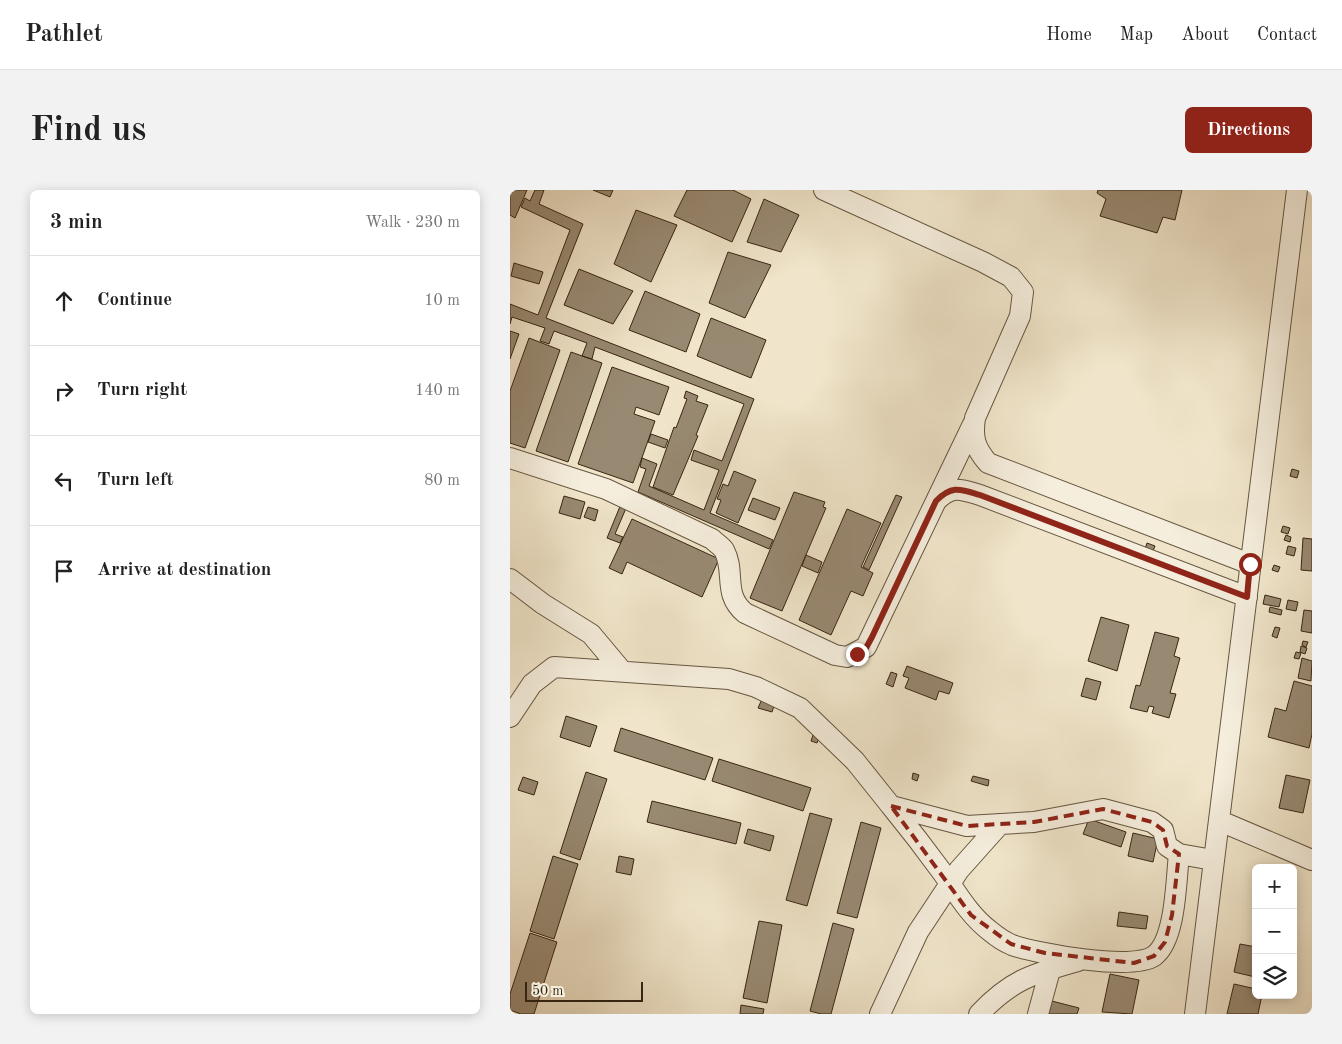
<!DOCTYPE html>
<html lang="en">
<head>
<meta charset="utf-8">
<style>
  :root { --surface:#fff; --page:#f2f2f2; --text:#222; --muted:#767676; --line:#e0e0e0; --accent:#8f2418 }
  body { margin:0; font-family:"Old Standard TT",serif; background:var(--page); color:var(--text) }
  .controls { position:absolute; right:15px; bottom:15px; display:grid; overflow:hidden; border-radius:8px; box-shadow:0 2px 12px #0003 }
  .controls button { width:45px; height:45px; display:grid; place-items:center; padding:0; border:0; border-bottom:1px solid var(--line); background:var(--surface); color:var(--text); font:25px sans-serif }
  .scale { position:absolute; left:15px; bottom:12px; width:118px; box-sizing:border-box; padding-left:5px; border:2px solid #382612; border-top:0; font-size:14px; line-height:18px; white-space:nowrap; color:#382612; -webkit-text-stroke:4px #f5eedd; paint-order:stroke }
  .stop { position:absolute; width:15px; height:15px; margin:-11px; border:4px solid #8f2418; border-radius:50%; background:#fff }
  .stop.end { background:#8f2418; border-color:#fff; box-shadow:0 1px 5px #0008 }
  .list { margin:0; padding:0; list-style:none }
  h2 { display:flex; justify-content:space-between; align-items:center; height:65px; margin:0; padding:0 20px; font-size:21px }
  h2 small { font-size:16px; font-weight:400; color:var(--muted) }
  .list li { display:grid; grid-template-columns:32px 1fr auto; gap:15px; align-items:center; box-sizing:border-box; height:90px; padding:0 20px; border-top:1px solid var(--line) }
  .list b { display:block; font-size:19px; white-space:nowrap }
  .list em { font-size:16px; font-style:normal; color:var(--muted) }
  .icon { flex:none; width:28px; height:28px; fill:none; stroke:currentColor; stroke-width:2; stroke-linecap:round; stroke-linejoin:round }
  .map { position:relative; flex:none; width:802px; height:824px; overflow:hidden; border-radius:8px }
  header { display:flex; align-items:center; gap:30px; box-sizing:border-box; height:70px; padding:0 25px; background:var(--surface); border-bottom:1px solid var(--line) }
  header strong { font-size:24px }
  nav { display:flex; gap:28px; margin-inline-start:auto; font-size:18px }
  .intro { display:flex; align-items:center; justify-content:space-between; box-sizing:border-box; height:120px; padding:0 30px }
  h1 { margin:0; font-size:35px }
  .button { padding:12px 22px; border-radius:8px; background:var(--accent); color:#fff; font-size:18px; font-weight:700 }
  main { display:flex; gap:30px; padding:0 30px }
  aside { flex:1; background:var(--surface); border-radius:8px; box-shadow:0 2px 12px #0003 }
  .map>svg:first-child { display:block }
  .building { fill:#988972; stroke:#382612 }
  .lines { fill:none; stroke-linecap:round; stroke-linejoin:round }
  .minor-casing { stroke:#665640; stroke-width:22 }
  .minor { stroke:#f5eedd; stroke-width:20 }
  .route { stroke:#8f2418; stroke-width:6 }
  .marked { fill:none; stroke:#8f2418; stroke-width:4; stroke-dasharray:10 6; stroke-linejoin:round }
</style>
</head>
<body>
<header>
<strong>Pathlet</strong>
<nav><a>Home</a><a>Map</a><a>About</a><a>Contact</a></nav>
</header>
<div class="intro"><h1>Find us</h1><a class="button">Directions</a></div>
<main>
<aside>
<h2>3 min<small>Walk · 230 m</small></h2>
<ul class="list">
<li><svg class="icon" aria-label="ahead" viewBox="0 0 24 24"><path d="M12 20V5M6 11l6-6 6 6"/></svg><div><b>Continue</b></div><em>10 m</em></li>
<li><svg class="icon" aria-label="right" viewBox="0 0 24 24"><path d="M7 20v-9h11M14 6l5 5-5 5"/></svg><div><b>Turn right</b></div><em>140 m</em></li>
<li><svg class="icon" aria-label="left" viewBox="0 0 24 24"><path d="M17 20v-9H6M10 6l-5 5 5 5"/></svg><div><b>Turn left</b></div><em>80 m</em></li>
<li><svg class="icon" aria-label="arrive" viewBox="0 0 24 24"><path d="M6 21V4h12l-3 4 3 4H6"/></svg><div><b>Arrive at destination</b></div></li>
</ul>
</aside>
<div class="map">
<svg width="802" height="824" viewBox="0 0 802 824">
  <rect width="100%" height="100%" fill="#f0e5ca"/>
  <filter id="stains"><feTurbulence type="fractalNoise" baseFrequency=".004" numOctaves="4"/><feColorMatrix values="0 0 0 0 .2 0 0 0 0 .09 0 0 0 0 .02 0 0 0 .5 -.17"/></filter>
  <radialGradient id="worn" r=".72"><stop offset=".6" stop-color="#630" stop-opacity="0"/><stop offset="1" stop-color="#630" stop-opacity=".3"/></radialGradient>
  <path class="building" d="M0,0h17l-12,28 -5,-3z
    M25,0h9l-5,14 44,20 -37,94 208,81 -44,114 63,27 -4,9 -131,-57 8,-23 -6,-2 2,-9 15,6 -8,22 55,24 15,-40 -28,-10 3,-10 28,11 22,-57 -149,-57 -3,12 -10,-3 5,-13 -33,-12 -5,13 -9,-3 5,-13 -33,-11 -2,7v-20l28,11 32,-85 -49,-23 4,-9 5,3z
    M83,0h20l-3,7z
    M177,0h46l18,9 -19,43 -58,-26z
    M588,0h84l-7,30 -12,-3 -6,16 -57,-17 6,-17 -9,-6z
    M254,9l35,16 -18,37 -34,-10z
    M126,20l41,15 -26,57 -37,-18z
    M218,62l43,13 -26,53 -36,-15z
    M4,73l29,9 -4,12 -28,-8z
    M69,79l54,22 -20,33 -49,-19z
    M135,101l55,23 -14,38 -57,-22z
    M201,128l55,22 -15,38 -54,-22z
    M0,141l9,3 -9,25z
    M19,148l31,12 -35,98 -15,-5v-52z
    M61,162l31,11 -34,99 -32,-11z
    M102,177l57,20 -10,28 -23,-8 -2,7 21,7 -22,62 -55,-19z
    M176,201l12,5 -2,5 12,4 -12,30 2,1 -25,59 -20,-8 21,-60 2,1 11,-29 -3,-1z
    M141,244l17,6 -3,8 -17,-6z
    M782,279l7,2 -2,7 -7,-2z
    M224,281l22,9 -18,43 -22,-10 5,-13 -4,-1 6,-15 5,2z
    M284,302l31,10 -2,5 3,1 -44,103 -32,-13z
    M386,305l6,2 -33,73 -6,-3z
    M54,306l21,6 -5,17 -21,-6z
    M243,308l27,10 -5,12 -27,-10z
    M111,314l6,2 -12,28 8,3 -3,6 -13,-5z
    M78,317l10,3 -3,11 -11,-4z
    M337,319l34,14 -20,44 12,6 -10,23 -12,-5 -20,44 -32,-15z
    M122,329l87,40 -17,38 -75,-35 -5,12 -13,-6z
    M773,336l7,2 -2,6 -7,-2z
    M776,345l5,2 -1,5 -6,-2z
    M793,348l9,1v32l-11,-1z
    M637,353l8,3 -2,5 -8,-2z
    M778,356l8,2 -2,8 -8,-2z
    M296,365l16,7 -4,11 -16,-7z
    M764,375l6,2 -2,5 -6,-2z
    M755,405l16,4 -2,8 -16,-3z
    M778,410l10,2 -2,9 -10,-2z
    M760,417l12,3 -1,5 -12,-3z
    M794,420l8,1v22l-11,-2z
    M591,427l28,8 -12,46 -29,-10z
    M765,437l5,1 -3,10 -5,-2z
    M645,442l24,6 -5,18 6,2 -10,35 6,1 -7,24 -17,-5 2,-6 -5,-1 -2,6 -17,-4 6,-23 4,1z
    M793,451l5,1 -2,5 -4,-2z
    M791,456l6,2 -2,6 -5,-2z
    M786,462l5,1 -2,6 -5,-1z
    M792,468l10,3 -1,20 -13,-3z
    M397,476l46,17 -4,11 -10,-3 -3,9 -31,-12 4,-10 -6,-2z
    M381,482l6,2 -4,13 -7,-3z
    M576,488l15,4 -5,18 -15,-4z
    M784,491l18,5v48l-3,14 -41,-11 7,-29 11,3z
    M252,509l13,4 -3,9 -14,-4z
    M56,526l31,10 -7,21 -30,-10z
    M111,538l92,30 -8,22 -91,-29z
    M303,545l6,2 -2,6 -6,-2z
    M209,569l92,29 -8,23 -91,-30z
    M76,582l21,7 -27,81 -20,-7z
    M403,583l6,2 -2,6 -5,-2z
    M776,585l24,5 -7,33 -24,-5z
    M463,586l16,4 -1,6 -17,-5z
    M13,587l15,5 -4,13 -16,-5z
    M142,611l89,22 -5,21 -89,-22z
    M300,623l22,6 -25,87 -21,-6z
    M579,629l37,13 -5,15 -38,-13z
    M351,632l20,6 -24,90 -20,-5z
    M238,639l26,7 -4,15 -26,-8z
    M623,643l25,6 -5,23 -25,-6z
    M43,666l25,8 -24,75 -24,-8z
    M109,666l15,3 -3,16 -15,-3z
    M609,722l29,4 -2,13 -29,-3z
    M249,731l23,4 -15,78 -24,-5z
    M323,733l21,6 -23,85h-10l-11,-3z
    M20,743l27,9 -23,72h-13l-11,-4v-16z
    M730,754l16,3 -1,30 -21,-5z
    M600,784l29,6 -7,34 -30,-2z
    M724,794l22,5v6h6l-4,19h-31z
    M538,810l31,8 -2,6h-33z
    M231,815l23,4 -1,5h-23z"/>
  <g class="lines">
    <g class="minor-casing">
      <path id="minor" d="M314,0l159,72 28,15 12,15 -3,24 -45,102c-3,20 0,30 13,45l262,101
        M0,268l96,31 106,50c4,4 9,7 12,11 12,22 -2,44 21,63l90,42 12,2 19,-10 70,-146c16,-16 24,-12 44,-6l267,102
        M426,311l37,-77
        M0,389l33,25 48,30 31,37
        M0,527l22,-33 22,-17 175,12 27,8 44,21 55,53 36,45 76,20 67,-4 69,-13 49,13 11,8 4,16 12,8 34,6
        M381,616c18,22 35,44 51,66 15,21 27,43 48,59 6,5 15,11 22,14 26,9 121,26 142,11 22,-16 22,-76 25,-102
        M710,631l92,39
        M370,824l38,-82 41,-62 41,-46
        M469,824c33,-35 54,-40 99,-53
        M528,824l15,-55
        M685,824l102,-824"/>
    </g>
    <use href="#minor" class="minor"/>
  </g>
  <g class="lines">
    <path class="route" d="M347,464l9,-6 6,-11 64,-136c16,-16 24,-12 44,-6l267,102 3,-33"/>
  </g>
  <path class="marked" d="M381,616l76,20 67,-4 69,-13 49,13 11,8 4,16 12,8 -7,61 -7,27 -11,14 -20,7 -89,-10 -34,-9 -40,-29z"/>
  <rect width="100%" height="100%" filter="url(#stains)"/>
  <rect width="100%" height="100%" fill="url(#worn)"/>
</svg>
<div class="controls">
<button>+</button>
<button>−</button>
<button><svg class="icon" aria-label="layers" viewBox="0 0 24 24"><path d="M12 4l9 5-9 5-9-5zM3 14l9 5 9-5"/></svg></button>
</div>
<div class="scale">50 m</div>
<div class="stop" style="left:740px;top:374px"></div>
<div class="stop end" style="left:347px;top:464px"></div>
</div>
</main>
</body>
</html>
